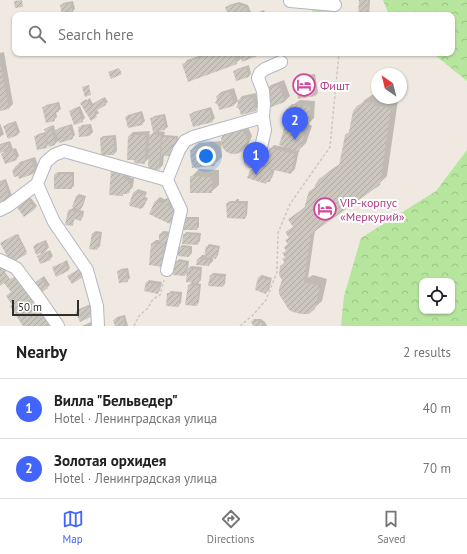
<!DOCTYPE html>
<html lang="en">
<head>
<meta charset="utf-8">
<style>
  :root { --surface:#fff; --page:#f6f6f6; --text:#202124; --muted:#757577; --line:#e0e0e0; --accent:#4264fb }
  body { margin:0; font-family:"PT Sans",sans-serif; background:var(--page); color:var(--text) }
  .controls { position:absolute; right:12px; bottom:12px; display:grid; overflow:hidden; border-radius:8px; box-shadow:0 1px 3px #0004 }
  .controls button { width:36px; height:36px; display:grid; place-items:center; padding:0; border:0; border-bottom:1px solid var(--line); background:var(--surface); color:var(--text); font:20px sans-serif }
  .compass { position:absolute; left:371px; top:68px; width:36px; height:36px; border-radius:50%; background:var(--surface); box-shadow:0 1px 3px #0004; rotate:325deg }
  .scale { position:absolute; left:12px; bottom:10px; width:67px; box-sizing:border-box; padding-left:4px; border:2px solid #2e2e2e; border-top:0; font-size:11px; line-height:14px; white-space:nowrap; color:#2e2e2e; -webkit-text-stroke:3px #fff; paint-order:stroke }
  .you { position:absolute; left:206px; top:156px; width:14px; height:14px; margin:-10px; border:3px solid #fff; border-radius:50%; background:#1a73e8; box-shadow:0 0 0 6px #1a73e833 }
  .badge { display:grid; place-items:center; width:26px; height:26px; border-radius:50%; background:var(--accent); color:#fff; font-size:13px; font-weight:700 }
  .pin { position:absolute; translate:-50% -33px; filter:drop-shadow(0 1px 2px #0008) }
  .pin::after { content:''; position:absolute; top:21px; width:14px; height:12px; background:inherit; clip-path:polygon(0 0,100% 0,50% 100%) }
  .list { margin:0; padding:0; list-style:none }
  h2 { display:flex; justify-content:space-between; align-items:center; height:52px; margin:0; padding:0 16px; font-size:17px }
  h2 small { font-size:13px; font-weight:400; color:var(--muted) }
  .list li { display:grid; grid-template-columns:26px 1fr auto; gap:12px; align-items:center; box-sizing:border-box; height:60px; padding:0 16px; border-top:1px solid var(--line) }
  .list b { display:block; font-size:15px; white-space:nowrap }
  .list p { margin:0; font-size:13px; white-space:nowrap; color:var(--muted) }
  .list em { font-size:13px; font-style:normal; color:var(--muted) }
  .icon { flex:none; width:22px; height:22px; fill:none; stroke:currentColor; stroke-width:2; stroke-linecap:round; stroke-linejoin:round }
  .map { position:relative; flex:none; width:467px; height:326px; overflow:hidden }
  .search { position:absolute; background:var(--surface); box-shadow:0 1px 3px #0004; left:12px; right:12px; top:12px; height:44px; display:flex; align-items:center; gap:10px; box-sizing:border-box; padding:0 14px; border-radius:8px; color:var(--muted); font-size:15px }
  .sheet { height:172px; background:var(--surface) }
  nav { display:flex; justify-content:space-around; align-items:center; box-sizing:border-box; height:56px; border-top:1px solid var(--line); background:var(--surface); font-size:11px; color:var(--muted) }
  nav a { display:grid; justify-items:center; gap:2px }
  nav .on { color:var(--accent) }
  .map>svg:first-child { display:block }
  .grass { fill:#b6e59e }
  .forest { fill:url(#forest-crowns); fill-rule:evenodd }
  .shadow { fill:#0003 }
  .building { fill:url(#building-hatch) }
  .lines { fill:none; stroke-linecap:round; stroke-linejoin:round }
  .minor-casing { stroke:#b4b7c1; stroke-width:14 }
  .path { stroke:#c9c9c9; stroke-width:1.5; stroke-dasharray:3 2; stroke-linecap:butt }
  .minor { stroke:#fff; stroke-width:12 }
  .labels { text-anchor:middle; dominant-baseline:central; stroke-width:4; stroke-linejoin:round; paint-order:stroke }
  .hotel-label { font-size:12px; fill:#b23c85; stroke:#fff; text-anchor:start }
</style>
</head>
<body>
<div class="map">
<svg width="467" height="326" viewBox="0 0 467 326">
  <defs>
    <pattern id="forest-crowns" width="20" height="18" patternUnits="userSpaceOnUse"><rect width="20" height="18" fill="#b6e59e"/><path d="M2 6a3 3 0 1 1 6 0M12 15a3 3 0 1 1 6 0" fill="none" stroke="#9dc588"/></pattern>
    <pattern id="building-hatch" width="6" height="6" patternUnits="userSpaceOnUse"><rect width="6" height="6" fill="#cbc7bf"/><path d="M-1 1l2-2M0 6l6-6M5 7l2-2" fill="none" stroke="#afaba4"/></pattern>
  </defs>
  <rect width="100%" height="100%" fill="#efe9e1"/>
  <path class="grass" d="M314,7l18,4 1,4h-18l-3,-4z"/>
  <path class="forest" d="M383,0h84v81l-31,-25 -5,-3h21v-38h-63z
    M467,150v176h-126l3,-30 17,-58 75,-47zM422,281h30v30h-30z"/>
  <path class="shadow" d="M360,0h10l-1,15h-10z
    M73,1l2,8 -3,3 -11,-6 2,-3z
    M239,2l9,3 3,7 -3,3h-19l-3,-7 3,-3z
    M264,10l2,5h-15z
    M4,52l9,52 -4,4 -9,2v-57z
    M208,53h54l-20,5 -6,5 -53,2 4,-5z
    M249,65l2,9 -2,2 -12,4 -3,-8 3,-3z
    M315,74l3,19 -3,3 -19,-17 2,-3z
    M284,80l6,16 -5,5 -13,5 -6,-16 5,-5z
    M234,88l4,13 4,-5 14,-3 3,13 -4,4 -16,-5 -1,-4 -4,4 -14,4 -3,-13 4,-4z
    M372,95h5v3l21,2 -11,76 -8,8 -64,46 -7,48 5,-3 14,4 -5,22 -8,7 -31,-28 -2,-14 4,-4 2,-12 -2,-3 3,-3 -2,-4 4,-3 -3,-5 7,-6 -5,-7 16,-12 4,-15 5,-4h1l5,-8 8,-8 13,-9 17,-56 8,-8z
    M105,97l3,5 -11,8 2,3 -8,6 -8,-16 7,-5 3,6z
    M300,100l15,1 -1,17 -6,6 4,2 -6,17 -7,7 -4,19 -4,4 -16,-4 -3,9 -3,3 -21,-4 3,-7 2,-2h2l3,-5 9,2 3,-16 4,-4 10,2 2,-20 4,-5h-4l1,-13 5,-5h2z
    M59,102l2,7 -5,3 1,5 -3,3 -10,-12 2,-3z
    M80,106l5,12 -3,3 -12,-10 3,-2z
    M211,107l4,11 -3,3 -21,-6 2,-3z
    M142,111l3,10 -3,3 -16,-7 2,-2z
    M165,114l3,13 -3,2 -7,2 7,1 -1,3 14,1 -1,17 -13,2 -1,10 -4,4 -10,-11 -5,5 -15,-27 4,-4 17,-1 -1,5 5,-4 -2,-13 2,-3z
    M16,121l4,11 -3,3 -12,-8 2,-3z
    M0,123l4,11 -4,3z
    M72,124l3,11 -3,3 -13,2 -4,4 -6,2v-2l-3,3 -10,-11 2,-2 8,-2v-3l2,-2 6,-2 1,7 4,-4z
    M91,124l2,8 -3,3 -10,1 -1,-8 3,-3z
    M248,127l4,9 -4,9 -5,4 -9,4 -9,-4 -3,-9 4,-9z
    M116,135l1,16 -3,3h-12l-1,-16 2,-2z
    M10,141l3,8 3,-1 3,8 -3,3 -14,-5 4,-4 -6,2v-8z
    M221,141l1,16 -8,8 -23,-15 8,-7z
    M35,157l4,11 -4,4 -22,-2 7,-8z
    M116,167l12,6 3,5h3l-1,9 -4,4 -7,4 -11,-24z
    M199,169l20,1v15l-8,7 -20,-15z
    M58,172h16v14l-3,2 -16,-14z
    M6,179l6,17 -3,2h-9v-17z
    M138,189l9,3 -2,5 3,1 -3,6 -2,3 -10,-14z
    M79,194l7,2 -3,10 -4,4 5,1 -1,6 -3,3 -5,-2 -3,7 -3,-15 4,-2 3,-11z
    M171,194l9,12 -6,13 -4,4 -20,-9 6,-13 4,-4 6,3z
    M30,197l7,9 -3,3 -16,-3z
    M237,199h2v2h9l-1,14 -2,3 -18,-15 3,-2h5z
    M186,217h13v10l-2,2 -14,-10z
    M96,231l6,1 -2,14 -3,3 -4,-16z
    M163,231l9,1 -7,31 -14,-19 5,-4h4v-6z
    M186,232l15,1 -1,8 -2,3 -14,-9z
    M18,234l9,18 -16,10 -9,-20z
    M46,240l3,7 -5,6 6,-3 3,6 -3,3 -12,-2 6,-6 -10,-4 2,-3z
    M209,244l11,2 -2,9 -2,3 -3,-1v4l-4,4 -11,-6 4,-4h3l2,-8z
    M182,245l10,1v7l-3,3 -10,-8z
    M179,259l10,2 -1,8 3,-3 11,1 -1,13 -3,3 3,1 -2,18 -2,3 -8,-20 3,-3 -4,-10 -3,3 -9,-13z
    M67,260l3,8 -2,3 -15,-3z
    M128,268l2,10 -3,3 -9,-10 3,-2z
    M4,271l6,8 14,47 -11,-22 -1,-12 -7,-10 -5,3z
    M213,273l13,1 -1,10 -2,2 -12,-11z
    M262,275l10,3 -3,12 -3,2 -7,-15z
    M44,276l6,9 -11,8 -4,-10z
    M149,280l13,2 -2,8 -2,3 -11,-11z
    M171,291l11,1 -1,11 -3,3 -10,-12z
    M93,303l4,9h-20l2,-3z
    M125,315l3,11h-12l-2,-6 3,-3z
    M254,319h7l4,3 2,4h-10l-5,-4z
    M91,322l1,4h-10z"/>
  <path class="building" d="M22,0l1,7 -8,1 -1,-7z
    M359,0h9l-1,15h-9z
    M70,3l3,10 -11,2 -2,-10z
    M236,4l10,3 3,8h-21l-3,-8z
    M213,53h20l4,11 -49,18 -6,-18z
    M239,53h26l-23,9z
    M0,61l9,48 -9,2z
    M246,67l3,10 -13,4 -3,-10z
    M119,68l3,6 -11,5 -3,-7z
    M312,76l4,20 -18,3 -3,-21z
    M89,85l2,10 -6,2 -3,-10z
    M279,85l6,17 -14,5 -6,-17z
    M230,92l4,14 -15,4 -1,-5 -3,-2 2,-3 -1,-4z
    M252,96l4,15 -15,4 -2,-6 -3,-2 2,-3 -1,-4z
    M102,98l4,7 -12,7 3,5 -6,4 -11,-18 6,-4 4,7z
    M364,102h10l-1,4 18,2 -11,77 -69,49 -7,48 16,4 -5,23 -6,5h-8l-8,-2 -4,-2 -10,-16v-5l3,-9 -3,-5 1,-9 5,-3 -3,-4 3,-2 -3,-4 4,-2 -2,-4 4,-3 -3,-4 4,-2 -4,-6 8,-5 -5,-8 16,-10 5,-18 4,1 2,-7 4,-6 7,-5 11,-5 2,-3 6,-31 4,-3 4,-21 4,-5z
    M57,104l2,8 -6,1 2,8 -9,2 -4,-16z
    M294,105l16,1 -1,19 -24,-2 1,-14h2z
    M78,108l5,14 -9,3 -5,-14z
    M209,109l4,13 -20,5 -4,-13z
    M140,113l3,12 -15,3 -3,-11z
    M163,116l2,14 -12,2 -3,-14z
    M13,123l5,12 -10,4 -5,-13z
    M69,126l4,13 -14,4 -4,-13z
    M89,126l1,10 -11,1 -1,-10z
    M285,126l20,7 -6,19 -20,-7z
    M51,127l4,18 -6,2 -5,-18z
    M221 141a13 13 0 1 1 26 0a13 13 0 1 1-26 0Z
    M45,134l2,14 -10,2 -3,-14z
    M135,135h11l-1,29 -11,-1v-3h-7l1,-24h7z
    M149,135h12l-2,35 -11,-1z
    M114,137v18h-13l-1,-17z
    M162,137l14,1 -1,18h-14z
    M7,143l3,7 -10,3v-8z
    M213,148l2,18 -23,2 -2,-18z
    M269,148l26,6 -4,20 -21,-5v2l2,2 -2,9h-3l-1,2 -19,-6 3,-8 3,1 2,-6 10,3z
    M13,150l4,10 -12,4 -4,-10z
    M31,160l5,13 -17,6 -1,-3 -4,1 -2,-7 4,-1 -1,-3z
    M111,171l14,1 -1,6 3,3 3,1v10l-3,2h-4v2l-14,-1z
    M54,174h18v15h-18z
    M190,176l22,1v16h-22z
    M4,181l6,18 -10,3v-20z
    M135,191l10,4 -2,5 3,1 -3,7h-2v1l-11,-3 -1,-2 4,-11z
    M76,196l8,3 -3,11 -9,-3z
    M27,198l8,11 -11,8 -8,-11z
    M166,198l5,2 -3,6 8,4 -6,14 -21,-10 6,-13 8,3z
    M234,201l3,1v1l9,1 -1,15 -18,-1 -1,-15h6z
    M68,210l14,3 -1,8 -7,-2 -1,7 -8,-1z
    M182,219h15v11h-15z
    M92,233l8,1 -3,16 -8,-1z
    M16,234l11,20 -16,9 -11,-20z
    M159,234h11v9h-11z
    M183,234l15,1v10l-16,-1z
    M44,242l3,9 -11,4 -3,-9z
    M151,244h13l-1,23 -14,-2z
    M206,246l12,2 -2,11 -12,-2z
    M178,247l12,1 -1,9 -11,-1z
    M47,252l4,8 -11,4 -3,-8z
    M197,259l13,1 -1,6 -13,-1z
    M175,261l12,2 -2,13 -12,-1z
    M64,262l4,9 -12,6 -4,-10z
    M0,264l7,6 -3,3 5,7 9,-6 38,52h-33l-13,-20 2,-1 -6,-9 5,-4 -7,-9 -4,3z
    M79,269l4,8 -11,7 -5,-8z
    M187,269h13l-1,14 -13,-1z
    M126,270l2,12 -9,1 -2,-12z
    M210,275l14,2 -1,10 -15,-1z
    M258,277l12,3 -4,14 -11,-4z
    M41,278l7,10 -10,7 -6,-10z
    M146,282l14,3 -2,9 -14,-3z
    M188,285l11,1 -2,20 -12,-1z
    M167,293l13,1 -1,13 -13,-1z
    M91,305l4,10 -15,7 -5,-10z
    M123,317l2,9h-10l-2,-6z
    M255,320l6,2 3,4h-11l-2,-5z"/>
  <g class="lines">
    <g class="minor-casing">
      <path id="minor" d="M290,1l45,4
        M251,161l10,-14 4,-17 -2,-13 1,-13 -1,-13 -5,-13 2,-5 5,-4 16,-7
        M37,184l17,38 33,48 10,36 1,20
        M0,210l8,-4 29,-22 9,-22 8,-7 10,-4 103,29 12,-30 6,-9 8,-4 70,-20
        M0,260l16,8 22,29 20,29
        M167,270l14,-60 -14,-30"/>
    </g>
    <path class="path" d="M134,326l5,-10 9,-8 5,-9 7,-4 4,-15
      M240,326l12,-10 14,-16 11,-28 1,-39 12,-29 40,-57 9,-94"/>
    <use href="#minor" class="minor"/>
  </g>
  <defs>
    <g id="hotel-ring" transform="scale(1.15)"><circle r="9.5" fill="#fff" stroke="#d1479c" stroke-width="1.5"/><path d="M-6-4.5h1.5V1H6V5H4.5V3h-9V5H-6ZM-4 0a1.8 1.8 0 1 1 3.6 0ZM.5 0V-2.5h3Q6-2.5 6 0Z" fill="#d1479c"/></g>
  </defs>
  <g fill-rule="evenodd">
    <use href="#hotel-ring" x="304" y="85"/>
    <use href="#hotel-ring" x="325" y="209"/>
  </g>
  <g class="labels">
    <g class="hotel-label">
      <text x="320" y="85">Фишт</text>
      <text x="340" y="202">VIP-корпус<tspan x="340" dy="14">«Меркурий»</tspan></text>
    </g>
  </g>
</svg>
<div class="controls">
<button><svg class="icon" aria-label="locate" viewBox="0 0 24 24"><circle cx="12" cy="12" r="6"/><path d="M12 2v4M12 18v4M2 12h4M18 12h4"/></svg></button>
</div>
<svg class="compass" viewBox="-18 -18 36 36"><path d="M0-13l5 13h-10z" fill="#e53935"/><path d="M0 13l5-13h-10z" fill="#757577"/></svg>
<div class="scale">50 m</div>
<div class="you"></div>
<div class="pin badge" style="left:256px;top:175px">1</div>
<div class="pin badge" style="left:295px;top:140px">2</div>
<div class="search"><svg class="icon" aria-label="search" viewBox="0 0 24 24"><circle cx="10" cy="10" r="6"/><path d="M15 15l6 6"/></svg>Search here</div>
</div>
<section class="sheet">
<h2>Nearby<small>2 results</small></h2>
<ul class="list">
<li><span class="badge">1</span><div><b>Вилла &quot;Бельведер&quot;</b><p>Hotel · Ленинградская улица</p></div><em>40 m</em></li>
<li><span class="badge">2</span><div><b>Золотая орхидея</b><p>Hotel · Ленинградская улица</p></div><em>70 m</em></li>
</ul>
</section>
<nav>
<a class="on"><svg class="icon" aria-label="map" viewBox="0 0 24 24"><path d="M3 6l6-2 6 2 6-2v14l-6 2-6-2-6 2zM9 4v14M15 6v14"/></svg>Map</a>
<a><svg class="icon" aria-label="directions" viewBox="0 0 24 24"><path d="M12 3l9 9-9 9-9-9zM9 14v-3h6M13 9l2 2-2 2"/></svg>Directions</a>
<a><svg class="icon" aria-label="saved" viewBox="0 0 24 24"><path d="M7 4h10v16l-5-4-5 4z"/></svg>Saved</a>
</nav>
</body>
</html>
